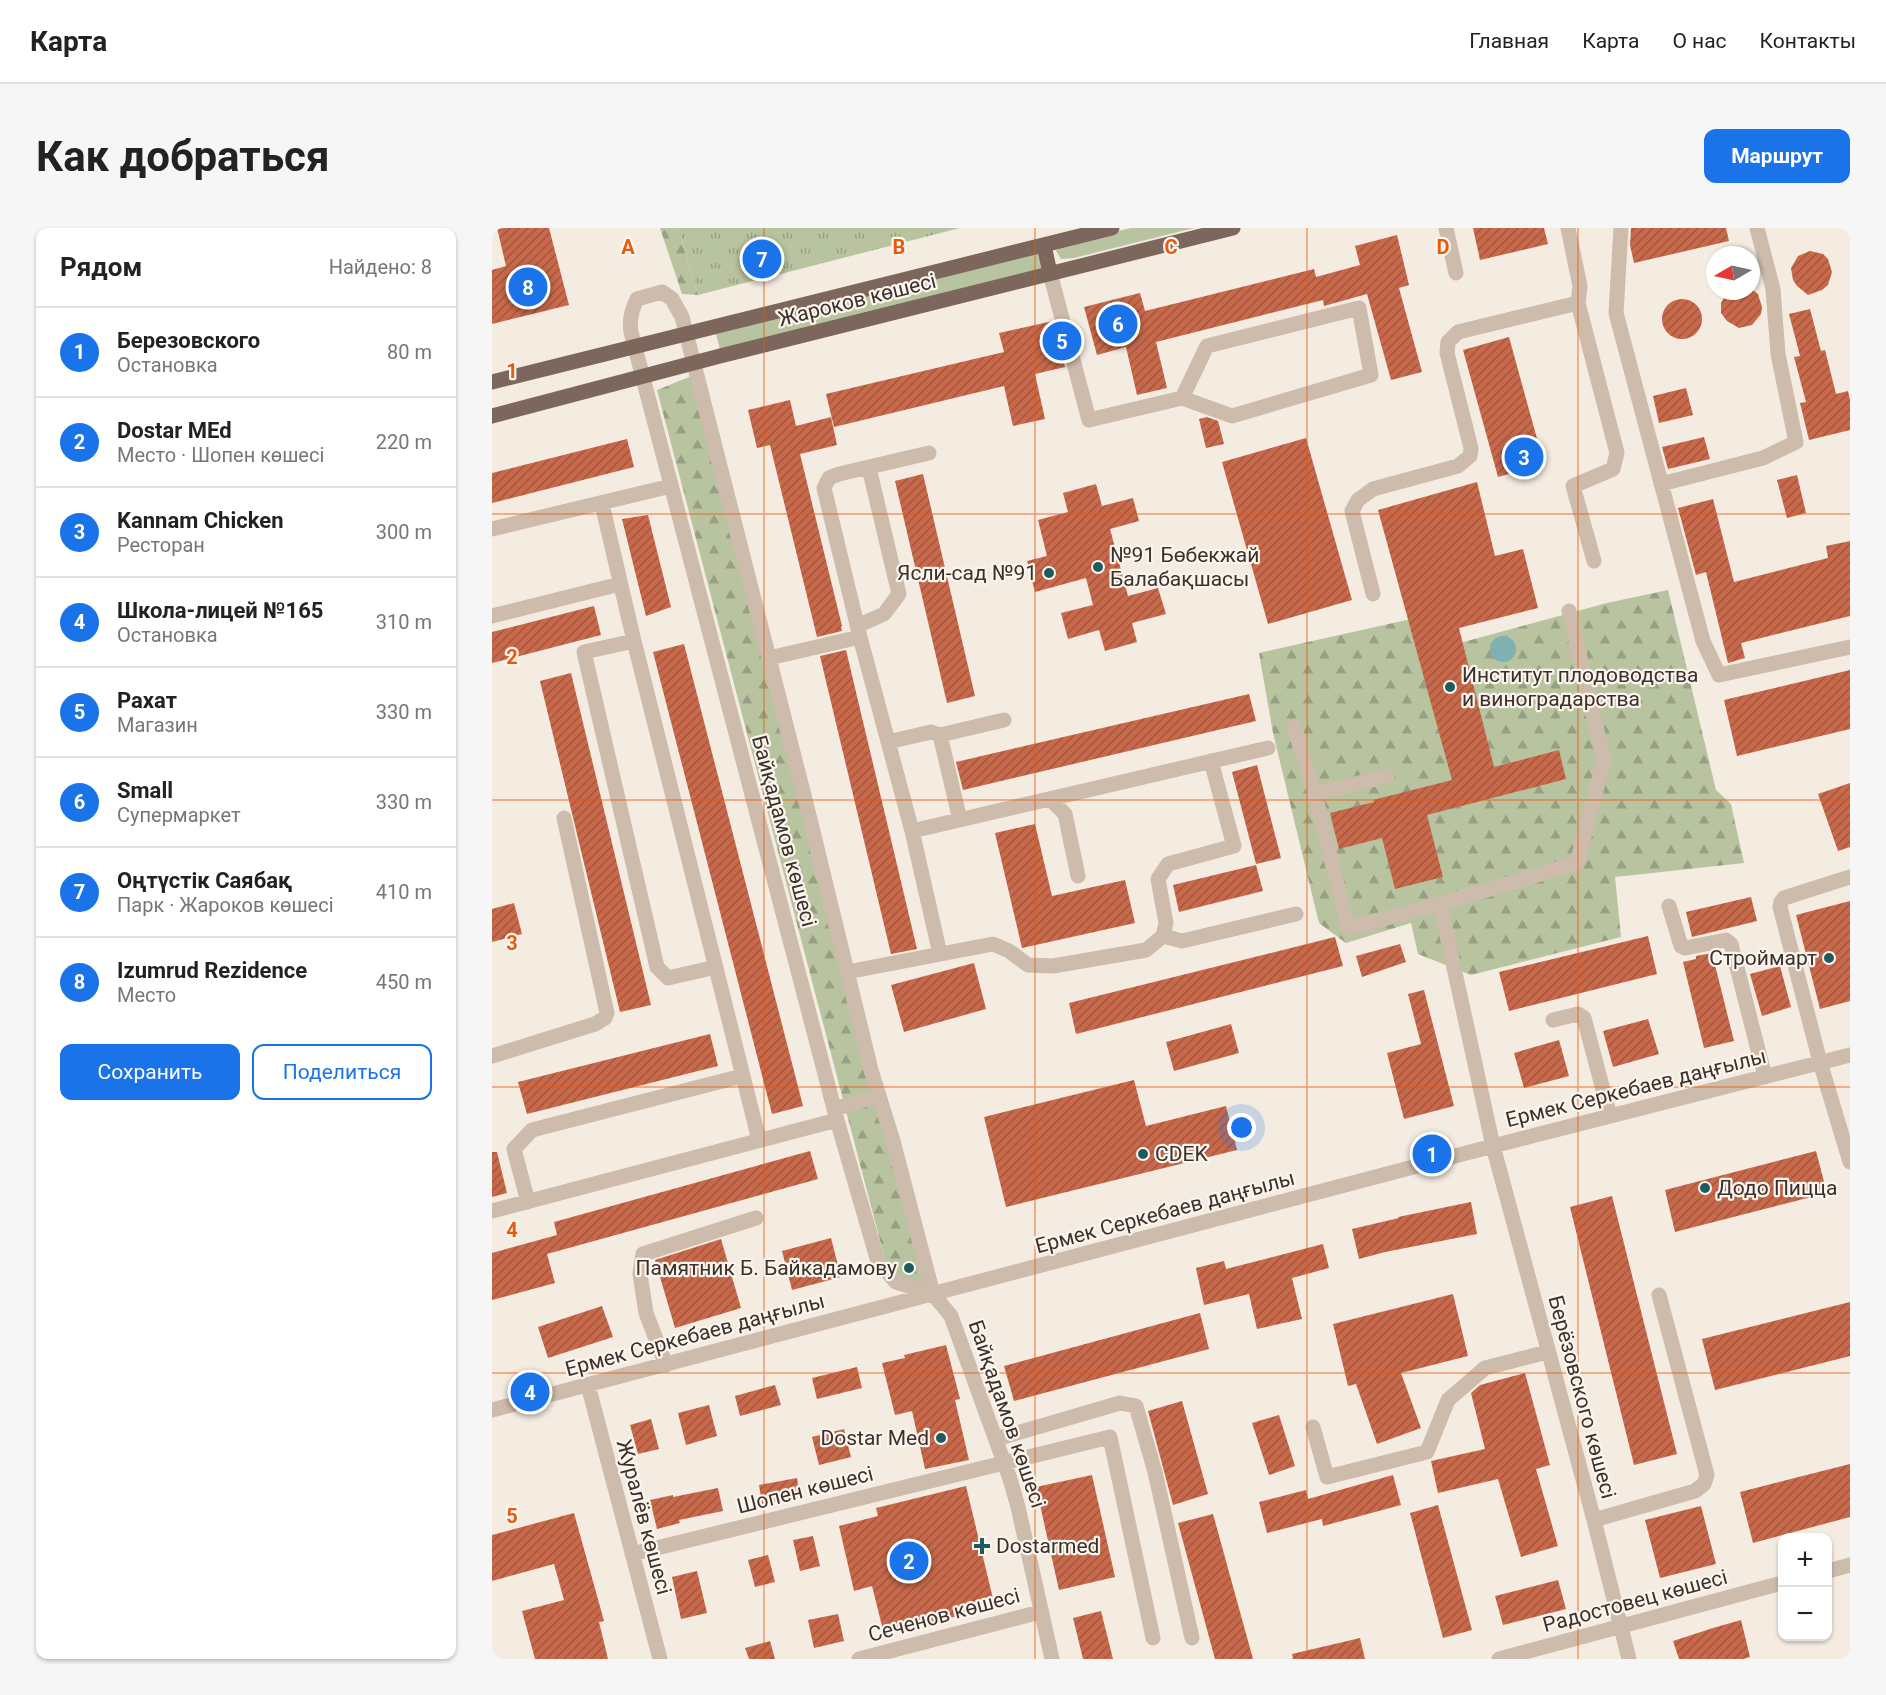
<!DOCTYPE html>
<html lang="ru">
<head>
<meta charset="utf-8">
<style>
  :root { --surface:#fff; --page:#f6f6f6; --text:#222; --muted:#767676; --line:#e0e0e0; --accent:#1a73e8 }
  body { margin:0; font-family:Roboto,sans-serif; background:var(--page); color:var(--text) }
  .controls { position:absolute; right:18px; bottom:18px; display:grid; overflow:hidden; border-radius:12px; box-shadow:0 2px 4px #0004 }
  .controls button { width:54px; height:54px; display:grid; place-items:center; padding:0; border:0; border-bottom:2px solid var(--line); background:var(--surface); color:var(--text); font:30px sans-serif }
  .compass { position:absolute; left:1214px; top:18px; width:54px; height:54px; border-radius:50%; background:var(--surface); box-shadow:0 2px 4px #0004; rotate:261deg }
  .you { position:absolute; left:750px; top:900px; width:21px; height:21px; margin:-15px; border:4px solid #fff; border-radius:50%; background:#1a73e8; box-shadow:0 0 0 9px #1a73e833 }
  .badge { display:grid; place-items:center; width:39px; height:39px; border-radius:50%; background:var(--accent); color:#fff; font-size:20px; font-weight:700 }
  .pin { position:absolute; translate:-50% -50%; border:3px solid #fff; box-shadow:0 2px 6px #0006 }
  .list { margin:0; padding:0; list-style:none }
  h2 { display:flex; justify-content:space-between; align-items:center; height:78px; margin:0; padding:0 24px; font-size:26px }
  h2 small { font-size:20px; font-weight:400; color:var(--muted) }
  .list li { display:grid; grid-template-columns:39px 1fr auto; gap:18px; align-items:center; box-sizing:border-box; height:90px; padding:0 24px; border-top:2px solid var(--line) }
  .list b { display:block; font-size:22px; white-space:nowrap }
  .list p { margin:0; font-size:20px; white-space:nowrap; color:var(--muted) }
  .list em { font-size:20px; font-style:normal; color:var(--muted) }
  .actions { display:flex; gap:12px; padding:18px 24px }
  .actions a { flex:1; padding:14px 0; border:2px solid var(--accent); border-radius:12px; text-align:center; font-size:21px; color:var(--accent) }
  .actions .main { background:var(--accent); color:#fff }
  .map { position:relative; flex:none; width:1358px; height:1431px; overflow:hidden; border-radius:12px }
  header { display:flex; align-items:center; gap:36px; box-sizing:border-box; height:84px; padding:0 30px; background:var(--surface); border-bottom:2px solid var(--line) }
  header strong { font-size:28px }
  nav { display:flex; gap:33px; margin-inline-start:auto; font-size:21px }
  .intro { display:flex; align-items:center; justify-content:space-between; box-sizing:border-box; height:144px; padding:0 36px }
  h1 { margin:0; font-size:42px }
  .button { padding:15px 27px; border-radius:12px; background:var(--accent); color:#fff; font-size:21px; font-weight:700 }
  main { display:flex; gap:36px; padding:0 36px }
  aside { flex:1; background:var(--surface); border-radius:12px; box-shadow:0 2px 4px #0004 }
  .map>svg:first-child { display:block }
  .green { fill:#b8c4a0 }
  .forest { fill:url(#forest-firs) }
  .park { fill:url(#park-tufts) }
  .water { fill:#7fb0b2 }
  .building { fill:url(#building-hatch) }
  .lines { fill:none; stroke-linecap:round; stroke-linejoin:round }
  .minor { stroke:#cdbbac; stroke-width:15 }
  .major { stroke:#7d675c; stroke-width:15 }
  .grid { fill:none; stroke:#e8590c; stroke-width:1.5; stroke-opacity:0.55 }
  .poi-dot { fill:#1f5a5e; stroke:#fbf5ee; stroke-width:2 }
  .labels { text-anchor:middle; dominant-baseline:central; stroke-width:4.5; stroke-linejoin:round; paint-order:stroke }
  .street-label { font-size:21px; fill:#3b302b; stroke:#fbf5ee }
  .poi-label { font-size:21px; fill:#3b302b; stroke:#fbf5ee; text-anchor:start }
  .grid-label { font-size:20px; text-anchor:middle; font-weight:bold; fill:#e8590c; stroke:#fbf5ee; stroke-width:4.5; stroke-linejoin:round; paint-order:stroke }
</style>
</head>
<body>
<header>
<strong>Карта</strong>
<nav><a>Главная</a><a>Карта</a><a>О нас</a><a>Контакты</a></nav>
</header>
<div class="intro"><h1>Как добраться</h1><a class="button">Маршрут</a></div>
<main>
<aside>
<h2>Рядом<small>Найдено: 8</small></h2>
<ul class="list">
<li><span class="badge">1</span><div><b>Березовского</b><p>Остановка</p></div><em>80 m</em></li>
<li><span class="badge">2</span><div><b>Dostar MEd</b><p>Место · Шопен көшесі</p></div><em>220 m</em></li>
<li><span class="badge">3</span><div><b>Kannam Chicken</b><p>Ресторан</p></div><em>300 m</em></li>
<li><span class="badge">4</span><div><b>Школа-лицей №165</b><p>Остановка</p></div><em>310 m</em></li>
<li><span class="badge">5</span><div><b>Рахат</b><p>Магазин</p></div><em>330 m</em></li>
<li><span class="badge">6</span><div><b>Small</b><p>Супермаркет</p></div><em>330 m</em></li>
<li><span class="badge">7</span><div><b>Оңтүстік Саябақ</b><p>Парк · Жароков көшесі</p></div><em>410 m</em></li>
<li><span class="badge">8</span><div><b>Izumrud Rezidence</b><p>Место</p></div><em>450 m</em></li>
</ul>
<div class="actions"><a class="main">Сохранить</a><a>Поделиться</a></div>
</aside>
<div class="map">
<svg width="1358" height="1431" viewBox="0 0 1358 1431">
  <defs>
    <pattern id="forest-firs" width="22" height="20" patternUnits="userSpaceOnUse" patternTransform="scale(1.5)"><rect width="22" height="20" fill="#b8c4a0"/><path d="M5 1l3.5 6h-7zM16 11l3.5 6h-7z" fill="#97a083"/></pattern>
    <pattern id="park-tufts" width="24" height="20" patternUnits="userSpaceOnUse" patternTransform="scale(1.5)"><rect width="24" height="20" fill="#b8c4a0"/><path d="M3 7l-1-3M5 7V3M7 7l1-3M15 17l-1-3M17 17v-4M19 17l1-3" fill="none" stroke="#97a083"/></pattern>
    <pattern id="building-hatch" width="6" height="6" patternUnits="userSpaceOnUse" patternTransform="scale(1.5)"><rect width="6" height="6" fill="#c8694b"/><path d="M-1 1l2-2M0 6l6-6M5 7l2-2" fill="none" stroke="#a4573f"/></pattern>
  </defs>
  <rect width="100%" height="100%" fill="#f4ebe1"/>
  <path class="green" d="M639,0h63l-120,30 -13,1 -5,-8 4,-5z
    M548,25l4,16 -324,80 -4,-15z"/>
  <path class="forest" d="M168,0h18l20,67 -16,-1z
    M202,147l233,913 -39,-17 -231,-881z
    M1176,362l48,200 15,14 13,59 -129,14 6,60 -150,38 -53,-21 -7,-31 -65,20 -27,-20 -46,-190 -14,-80 152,-34 12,34 184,-50z"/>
  <path class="park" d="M186,0h282l-262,67z"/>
  <path class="water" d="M998 421a13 13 0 1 1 26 0a13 13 0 1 1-26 0Z"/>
  <path class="building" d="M5,0h52l20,77 -77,19v-54l14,-4z
    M981,0h71l4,16 -68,16z
    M1139,0h95l3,13 -95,22 -4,-18z
    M905,7l12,50 -10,3 23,84 -31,8 -24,-86 -43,12 -1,-6 -167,42 11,46 -30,7 -11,-48 -29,8 -13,-48 56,-14 5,18 169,-42 2,8 44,-12 -5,-19z
    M1318,23l13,3 5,5 4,13 -4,13 -6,5 -14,5 -11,-9 -4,-6 -2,-12 7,-12z
    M1236,63h26l4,3 4,13 -1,7 -9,11 -13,3 -12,-7 -6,-8v-10z
    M1170 91a20 20 0 1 1 40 0a20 20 0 1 1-40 0Z
    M1318,81l11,42 4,-1 11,44 12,-3 2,9v30l-41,10 -9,-37 6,-1 -12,-45 6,-1 -11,-42z
    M561,93l12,46 -30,7 10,45 -32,7 -9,-40 -170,41 -8,-33 178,-42 -5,-19z
    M1017,109l35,127 -46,13 -35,-127z
    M1194,160l7,27 -34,8 -6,-27z
    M298,172l6,26 35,-9 6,28 -37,9 42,172h-1l1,5 -25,6 -47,-192 -13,3 -9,-38z
    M715,189l11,4 6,23 -18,4 -7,-29z
    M1212,209l6,22 -42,10 -6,-22z
    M814,210l46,162 -84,24 -46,-162z
    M135,211l7,28 -142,36v-30z
    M431,246l52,222 -28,7 -52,-222z
    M1305,247l9,38 -19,5 -10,-38z
    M985,254l18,74 28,-7 15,59 -79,20 35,139 65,-17 7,29 -139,36 16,62 -48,12 -13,-51 -43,11 -9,-36 44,-11 -1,-2 79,-20 -74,-270z
    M604,256l6,22 31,-8 6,23 -29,8 18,67 30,-8 8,26 -34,9 5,19 -32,9 -6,-21 -31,9 -7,-26 32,-8 -7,-27 -51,14 -8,-31 20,-5 -9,-36 30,-8 -5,-19z
    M1221,271l21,83 94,-24 -2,-12 24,-5v75l-109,27 4,15 -17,5 -22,-91 -10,3 -18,-67z
    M156,287l23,92 -25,9 -24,-97z
    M102,378l7,29 -109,28v-31z
    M192,416l119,462 -31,8 -119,-462z
    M354,422l71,299 -26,5 -71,-298z
    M1358,442v59l-113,27 -13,-56z
    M79,445l80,332 -31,7 -80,-331z
    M757,466l7,27 -293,69 -7,-28z
    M765,537l24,93 -25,6 -24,-92z
    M1358,555v64l-12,4 -20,-57z
    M543,596l17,72 73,-16 10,43 -113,25 -27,-115z
    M764,637l7,26 -84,21 -6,-27z
    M1259,669l6,24 -65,16 -6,-25z
    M1358,673v100l-30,8 -24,-94z
    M22,675l8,31 -30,8v-33z
    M1156,708l9,38 -148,37 -10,-39z
    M843,709l8,29 -267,68 -7,-31z
    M908,716l6,18 -44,15 -6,-21z
    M1220,725l22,88 -30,7 -21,-86 13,-3v-3z
    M482,735l12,46 -82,23 -13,-47z
    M1288,738l11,41 -29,9 -12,-42z
    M932,762l30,116 -50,13 -17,-66 34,-9 -13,-50z
    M1156,791l11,35 -46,13 -10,-36z
    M739,796l8,29 -65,18 -8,-29z
    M218,806l8,32 -191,48 -9,-32z
    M1067,812l10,36 -45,12 -10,-35z
    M642,852l12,46 80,-20 11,44 -231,57 -22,-90z
    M318,923l8,28 -271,75 8,29 -63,17v-47l65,-18 -3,-13z
    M1324,923l11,42 -152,39 -10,-42z
    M0,924h5l10,41 -15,4z
    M1120,968l65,258 -43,11 -64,-258z
    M979,974l6,32 -92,18 -26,7 -7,-30 47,-11 -1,-1z
    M339,1010l10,39 -49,13 -10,-39z
    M229,1011l20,69 -66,20 -20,-68z
    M831,1016l6,24 -37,10 10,41 -45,10 -8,-35 -45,11 -8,-37 28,-7 2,8z
    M961,1066l15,62 -67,17 20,55 -44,16 -21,-60 -8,2 -15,-62z
    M1358,1074v54l-135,34 -13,-51z
    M110,1078l11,31 -65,21 -10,-31z
    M708,1085l9,36 -195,52 -10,-35z
    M454,1117l14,54 -5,1 14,60 -44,9 -13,-58 -17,4 -13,-52 23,-5 -1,-3z
    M365,1139l5,21 -45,11 -5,-21z
    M1033,1145l25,92 -14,4 22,77 -37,11 -23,-78 -60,14 -7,-32 54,-12 -14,-56 9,-8z
    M283,1157l6,20 -41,11 -5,-20z
    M690,1173l26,93 -35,11 -25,-94z
    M217,1177l8,31 -31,9 -8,-32z
    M787,1187l16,51 -26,9 -17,-52z
    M159,1191l8,30 -21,5 -8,-29z
    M352,1201l7,28 -32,8 -7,-28z
    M1358,1236v53l-97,26 -13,-51z
    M600,1247l23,102 -56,13 -23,-103z
    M901,1247l8,30 -78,21 -1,-7 -55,14 -8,-31 47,-12 2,9z
    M305,1250l3,19 -38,7 -3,-19z
    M474,1258l29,121 -111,27 -12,-48 -18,5 -15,-65 39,-10 -2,-8z
    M226,1260l5,23 -44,9 1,3 -23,6 -7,-29 23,-5v2z
    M946,1277l34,125 -29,8 -33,-125z
    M1209,1278l15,58 -56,14 -15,-58z
    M82,1285l30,108 -5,1 9,37h-73l-13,-48 42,-11 -10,-36 -62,17v-46z
    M721,1286l40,145h-38l-37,-136z
    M321,1308l7,30 -20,5 -7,-31z
    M276,1327l7,27 -20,5 -7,-27z
    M205,1343l10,42 -26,6 -9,-42z
    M1066,1352l8,29 -63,16 -8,-29z
    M609,1383l12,48h-30l-10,-41z
    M346,1386l6,27 -30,7 -6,-28z
    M1249,1392l9,37 -7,2h-64l-6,-18 40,-13z
    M868,1410l5,21h-72l-1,-5z
    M278,1413l5,18h-26l-4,-11z"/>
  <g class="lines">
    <path class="minor" d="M954,0l10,45
      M1129,0l-5,85 87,328 16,34 131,-28
      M558,45l39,147 93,-22 50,18 139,-41 -12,-67 -152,38 -25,52
      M1086,75l39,150 -4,16 -40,17 21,75
      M437,225l-90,21 -10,4 -5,10 36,149 52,194 28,123
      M1169,256l102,-26 33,-16 -18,-88 -5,-65 -16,-61
      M110,276l32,137 125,499
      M0,301l179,-43
      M881,366l-21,-83 6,-11 15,-11 85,-23 12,-10 1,-8 -24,-95 1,-11 10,-10 120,-29 2,-17 -12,-58
      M1077,383l35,149 -27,103 -137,41 53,242 101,374 35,139
      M0,388l128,-32
      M365,398l27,-12 15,-20 -30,-126
      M142,413l-50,11 73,315 11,11 48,-11
      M277,430l91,-21
      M802,499l21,67
      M448,507l64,-15
      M396,514l43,-10 9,3 20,85
      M895,548l-72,18 33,134 92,-24
      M558,571l15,15 13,62
      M420,603l356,-83
      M1358,649l-66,21 -3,4 -1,5 40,155 30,100
      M1177,678l12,40 4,2 41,-8 5,4 34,133
      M671,708l19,5 114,-27
      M355,744l146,-28 16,7 19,14 25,1 93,-16 17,-14 3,-13 -8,-44 10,-15 66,-18 -23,-85
      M1061,792l25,-6 6,4 26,98
      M0,828l103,-32 10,-6 2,-5 -43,-195
      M343,881l44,-14
      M36,974l-14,-53 18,-19 210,-54
      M0,983l345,-91
      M441,1066l-37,-12 -18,-20 -41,-142 -206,-788c-2,-13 1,-22 6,-33l25,-7 10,7 10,18 127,498 62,255 22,71 40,153 18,22 59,163 8,28 34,152
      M174,1137l-20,-52 -6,-39 3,-20 113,-36
      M96,1157l72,274
      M0,1182l1001,-264 357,-91
      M821,1199l14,50 100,-25 21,-52 37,-32 62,-16
      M504,1211l124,-36 16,3 19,66 37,166
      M1102,1292l101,-29 9,-7 3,-9 -48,-180
      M140,1326l478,-117 43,201
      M1336,1343l22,-6
      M367,1431l181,-47
      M1007,1431l283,-76"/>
    <path class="major" d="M552,17l6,28
      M0,154l620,-154
      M0,188l228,-60 513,-128"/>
  </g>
  <path class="grid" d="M272,0v1431M543,0v1431M815,0v1431M1086,0v1431M0,286h1358M0,572h1358M0,859h1358M0,1145h1358"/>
  <g class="poi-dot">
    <circle cx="606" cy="339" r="6"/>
    <circle cx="557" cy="345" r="6"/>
    <circle cx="958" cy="459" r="6"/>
    <circle cx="1337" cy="730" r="6"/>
    <circle cx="651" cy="926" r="6"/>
    <circle cx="1213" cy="960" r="6"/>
    <circle cx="417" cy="1040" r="6"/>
    <circle cx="449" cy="1210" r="6"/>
    <path d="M487 1309h6v6h6v6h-6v6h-6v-6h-6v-6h6z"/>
  </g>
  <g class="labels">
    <g class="street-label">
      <text transform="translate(365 72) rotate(-14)">Жароков көшесі</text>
      <text transform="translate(292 603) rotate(75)">Байқадамов көшесі</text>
      <text transform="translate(1144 860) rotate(-14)">Ермек Серкебаев даңғылы</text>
      <text transform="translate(673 984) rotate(-15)">Ермек Серкебаев даңғылы</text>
      <text transform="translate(203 1107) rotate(-15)">Ермек Серкебаев даңғылы</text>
      <text transform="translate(1090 1169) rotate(75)">Берёзовского көшесі</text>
      <text transform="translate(515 1186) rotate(71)">Байқадамов көшесі</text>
      <text transform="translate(313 1262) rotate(-14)">Шопен көшесі</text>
      <text transform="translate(152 1289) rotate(75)">Журалёв көшесі</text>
      <text transform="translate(1143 1373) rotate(-15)">Радостовец көшесі</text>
      <text transform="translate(452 1387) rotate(-15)">Сеченов көшесі</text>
    </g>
    <g class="poi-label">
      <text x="618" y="327">№91 Бөбекжай<tspan x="618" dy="24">Балабақшасы</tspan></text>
      <text x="545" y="345" text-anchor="end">Ясли-сад №91</text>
      <text x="970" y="447">Институт плодоводства<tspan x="970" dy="24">и виноградарства</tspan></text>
      <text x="1325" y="730" text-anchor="end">Строймарт</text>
      <text x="663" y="926">CDEK</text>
      <text x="1225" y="960">Додо Пицца</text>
      <text x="405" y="1040" text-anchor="end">Памятник Б. Байкадамову</text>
      <text x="437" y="1210" text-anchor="end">Dostar Med</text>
      <text x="504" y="1318">Dostarmed</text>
    </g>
  </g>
  <g class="grid-label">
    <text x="136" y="26">A</text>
    <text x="407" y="26">B</text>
    <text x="679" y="26">C</text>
    <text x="951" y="26">D</text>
    <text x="20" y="150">1</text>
    <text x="20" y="436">2</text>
    <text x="20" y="722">3</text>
    <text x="20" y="1009">4</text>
    <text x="20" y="1295">5</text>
  </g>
</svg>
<div class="controls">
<button>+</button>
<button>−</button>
</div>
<svg class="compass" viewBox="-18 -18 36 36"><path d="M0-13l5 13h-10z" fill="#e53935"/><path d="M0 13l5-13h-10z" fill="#767676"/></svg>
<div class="you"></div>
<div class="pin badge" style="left:940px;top:926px">1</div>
<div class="pin badge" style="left:417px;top:1333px">2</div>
<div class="pin badge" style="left:1032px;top:229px">3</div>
<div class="pin badge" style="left:38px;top:1164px">4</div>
<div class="pin badge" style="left:570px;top:113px">5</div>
<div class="pin badge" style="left:626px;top:96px">6</div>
<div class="pin badge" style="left:270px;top:31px">7</div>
<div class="pin badge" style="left:36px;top:59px">8</div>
</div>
</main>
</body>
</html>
